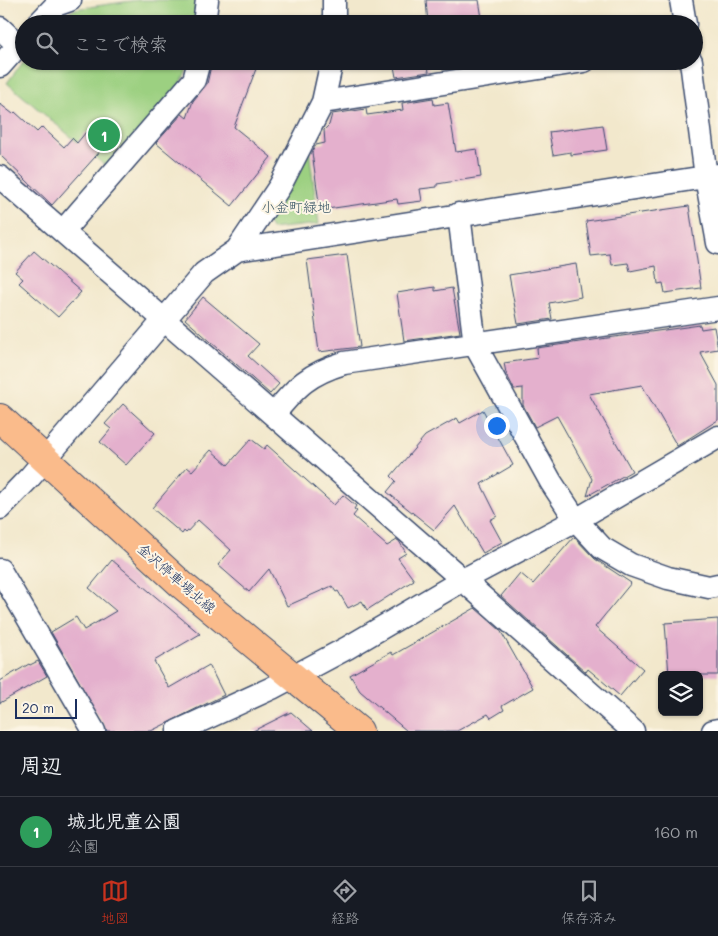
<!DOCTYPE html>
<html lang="ja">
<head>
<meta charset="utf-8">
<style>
  :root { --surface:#171b24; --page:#20242c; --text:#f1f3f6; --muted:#9ea1a6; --line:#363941; --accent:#c8321e }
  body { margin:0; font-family:Mali,"Klee One",sans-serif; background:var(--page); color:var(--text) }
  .controls { position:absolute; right:15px; bottom:15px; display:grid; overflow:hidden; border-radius:8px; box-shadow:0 1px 4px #0004 }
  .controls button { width:45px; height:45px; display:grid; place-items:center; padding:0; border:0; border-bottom:1px solid var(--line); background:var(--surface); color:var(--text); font:25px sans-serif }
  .scale { position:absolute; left:15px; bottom:12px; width:62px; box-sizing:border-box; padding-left:5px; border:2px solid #1b2f5e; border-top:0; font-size:14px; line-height:18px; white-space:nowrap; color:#1b2f5e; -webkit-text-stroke:4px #fcf5e5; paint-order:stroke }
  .you { position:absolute; left:496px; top:425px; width:18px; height:18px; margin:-12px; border:4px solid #fff; border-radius:50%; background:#1a73e8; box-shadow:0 0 0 8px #1a73e833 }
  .badge { display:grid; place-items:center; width:32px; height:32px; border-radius:50%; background:var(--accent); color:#fff; font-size:16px; font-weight:700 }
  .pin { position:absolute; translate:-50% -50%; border:2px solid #fff; box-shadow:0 1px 5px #0006 }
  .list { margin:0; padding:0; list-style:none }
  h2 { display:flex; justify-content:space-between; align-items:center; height:65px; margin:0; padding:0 20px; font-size:21px }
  h2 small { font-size:16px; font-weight:400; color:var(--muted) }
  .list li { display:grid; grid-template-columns:32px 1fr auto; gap:15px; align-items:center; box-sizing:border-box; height:70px; padding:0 20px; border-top:1px solid var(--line) }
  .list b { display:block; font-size:19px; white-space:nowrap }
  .list p { margin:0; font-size:16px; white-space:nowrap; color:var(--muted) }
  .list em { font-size:16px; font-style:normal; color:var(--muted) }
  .icon { flex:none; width:28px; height:28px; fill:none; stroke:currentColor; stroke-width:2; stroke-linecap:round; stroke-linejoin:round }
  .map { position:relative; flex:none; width:718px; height:731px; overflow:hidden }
  .search { position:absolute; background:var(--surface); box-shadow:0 1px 4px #0004; left:15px; right:15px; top:15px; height:55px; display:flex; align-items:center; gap:12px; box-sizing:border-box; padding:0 18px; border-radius:28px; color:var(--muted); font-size:19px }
  .sheet { height:135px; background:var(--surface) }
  nav { display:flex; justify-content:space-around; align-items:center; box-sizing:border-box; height:70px; border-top:1px solid var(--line); background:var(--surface); font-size:14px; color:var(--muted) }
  nav a { display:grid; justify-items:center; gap:2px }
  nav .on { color:var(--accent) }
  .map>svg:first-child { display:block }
  .green { fill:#9cd081; stroke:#5c8070 }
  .building { fill:#e4b0cd }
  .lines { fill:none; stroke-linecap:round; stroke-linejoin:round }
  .minor-casing { stroke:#3b4b6e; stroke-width:25 }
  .major-casing { stroke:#3b4b6e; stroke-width:30 }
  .minor { stroke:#fff; stroke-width:22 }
  .major { stroke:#fabb8b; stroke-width:28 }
  .labels { text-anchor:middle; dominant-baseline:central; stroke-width:4; stroke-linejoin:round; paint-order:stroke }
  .park-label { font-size:14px; fill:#3b5767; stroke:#fcf5e5 }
  .street-label { font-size:14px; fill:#1b2f5e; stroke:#fcf5e5 }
</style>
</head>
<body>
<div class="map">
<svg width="718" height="731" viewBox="0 0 718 731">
  <rect width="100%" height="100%" fill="#fcf5e5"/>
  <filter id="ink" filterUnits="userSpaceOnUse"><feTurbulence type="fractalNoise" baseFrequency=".02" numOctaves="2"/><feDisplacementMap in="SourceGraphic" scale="10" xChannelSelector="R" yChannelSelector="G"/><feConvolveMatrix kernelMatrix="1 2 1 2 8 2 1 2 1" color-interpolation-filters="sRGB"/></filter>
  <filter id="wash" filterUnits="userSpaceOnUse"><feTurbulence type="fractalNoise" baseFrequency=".0096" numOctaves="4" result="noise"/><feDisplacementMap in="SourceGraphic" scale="20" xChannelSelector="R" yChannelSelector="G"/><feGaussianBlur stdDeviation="1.12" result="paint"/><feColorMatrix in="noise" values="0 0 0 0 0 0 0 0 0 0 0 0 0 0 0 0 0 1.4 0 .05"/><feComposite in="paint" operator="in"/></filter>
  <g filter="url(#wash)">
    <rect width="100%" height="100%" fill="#f2e8cc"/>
    <path class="green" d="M138,0h61l-4,24h-145l25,-15z
      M24,60v1h165c-5,35 -57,81 -81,107l-101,-85z
      M309,150l10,74 -48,5 -6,-11z"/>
    <g id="blocks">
      <path class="building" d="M426,0h53l4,24h-55z
        M212,61h47l-25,66 37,30 -39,49 -76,-63 26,-29 5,4 6,-17 14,-17z
        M393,61h34l2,11 -33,5z
        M433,98l1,7 14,-2 8,49 21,-3 4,28 -44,7v3l-17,2 2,12 -24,3 -1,-5 -77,11 -8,-58 4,-7 9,-2 -1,-13 5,-5 3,-11 34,-5 1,6 36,-5 -1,-7z
        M0,104l13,10 2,-2 22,20 5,-5 22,20 8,-9 5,5 9,-11 18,15 -52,58 -52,-50z
        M603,125l4,25 -36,5v-3l-18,3 -4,-23z
        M689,206l12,82 -36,5 -2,-10 -5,1 -2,-18 -26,5 -2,-8 -16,2 -2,-11 -19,2 -5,-35z
        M34,251l47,41 -23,25 -39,-34 4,-4 -8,-7z
        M347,255l13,92 -41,5 -12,-92z
        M576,264l5,33 -32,6 3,16 -34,5 -9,-49z
        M435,287v4l17,-3 8,45 -56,8 -7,-48z
        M203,297l56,47 -11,12 31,28 -9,10 -85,-75z
        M700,325l1,4 13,-2 4,22 -18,3 18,33v35l-41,26 -35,-61 -53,9 43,77 -45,25 5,-17 -35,-63 -22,11 -12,-22v-17l-9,1 -8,-16 -2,-10 34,-5 -1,-10z
        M123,404l32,29 -29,32 -26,-23 11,-13 -6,-5z
        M483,410l30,55 -32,19 16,32 -7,4 12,22 -19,11 -28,-47 -21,24 -47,-38 9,-11 -5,-5 34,-40 32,-18 3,5z
        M251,439l13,10 3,-4 67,60 9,-10 13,11 -2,3 3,2 -4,5 34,30 10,-6 2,1 7,12 -8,5 16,22 -47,30 -5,-9 -14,7 -10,-17 -2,1 -4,-6 -45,20 -18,-37 -20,23 -31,-27 13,-15 -33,-30 -12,13 -2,-2 -2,3 -30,-26 35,-41 5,4 19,-21 17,15z
        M574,537l21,22 36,24 -36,44 48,42 -23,27 -32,-27 -2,3 -85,-76 19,-23 13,11z
        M112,560l88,74 -46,27 15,27 40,-23 15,30 -73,36h-44l-56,-99 25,-15 8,13 32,-19 -27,-23z
        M475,608l25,22 33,58 -31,18 2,4 -13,8 -3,-4 -31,17h-50l-47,-40 -10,-16 41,-23 2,3z
        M718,619v56h-49l-4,-52z
        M38,661l9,15 -47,27v-22l29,-17 1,1z
        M291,712l22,19h-60z"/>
    </g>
  </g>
  <g filter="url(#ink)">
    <use href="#blocks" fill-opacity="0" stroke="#3b4b6e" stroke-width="1"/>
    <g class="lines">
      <g class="minor-casing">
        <path id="minor" d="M681,0l4,24
          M38,24l18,-19 14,-5
          M204,24l3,-24
          M334,24v-24
          M0,28l18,17
          M691,61l15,116 12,66
          M0,66l24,-27
          M323,102l261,-41
          M0,177l463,403 170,151
          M459,214l16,131 76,137 25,38 26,28 29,17 37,13 41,9 9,-2
          M63,231l131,-151 5,-19
          M237,250l481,-75
          M274,414c23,-28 34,-40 70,-51l374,-55
          M0,508l30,-31 174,-204 33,-23 43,-64 43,-84 9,-41
          M0,570l94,161
          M178,731l94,-43 75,-40 116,-68 113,-60 142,-83
          M713,731l5,-1"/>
      </g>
      <g class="major-casing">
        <path id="major" d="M0,418l182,167 177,146"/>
      </g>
      <use href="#minor" class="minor"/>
      <use href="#major" class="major"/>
    </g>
  </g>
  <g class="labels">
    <g class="park-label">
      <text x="296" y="206">小金町緑地</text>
    </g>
    <g class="street-label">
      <text transform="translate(177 578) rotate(41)">金沢停車場北線</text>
    </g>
  </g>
</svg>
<div class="controls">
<button><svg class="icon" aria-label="layers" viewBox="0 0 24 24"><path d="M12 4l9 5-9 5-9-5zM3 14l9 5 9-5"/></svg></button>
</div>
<div class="scale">20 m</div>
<div class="you"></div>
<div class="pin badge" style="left:104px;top:135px;background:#2e9e5b">1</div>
<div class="search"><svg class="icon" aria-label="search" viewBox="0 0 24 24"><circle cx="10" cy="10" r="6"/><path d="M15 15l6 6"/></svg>ここで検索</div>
</div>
<section class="sheet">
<h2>周辺<small></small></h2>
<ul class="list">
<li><span class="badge" style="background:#2e9e5b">1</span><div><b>城北児童公園</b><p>公園</p></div><em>160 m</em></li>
</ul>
</section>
<nav>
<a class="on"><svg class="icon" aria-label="map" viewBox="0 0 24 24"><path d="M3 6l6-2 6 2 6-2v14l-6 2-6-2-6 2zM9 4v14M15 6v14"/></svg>地図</a>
<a><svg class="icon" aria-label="directions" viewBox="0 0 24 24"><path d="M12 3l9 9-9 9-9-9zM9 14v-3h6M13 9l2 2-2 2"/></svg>経路</a>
<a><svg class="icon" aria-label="saved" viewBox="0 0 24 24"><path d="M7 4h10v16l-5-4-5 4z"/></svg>保存済み</a>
</nav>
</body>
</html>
